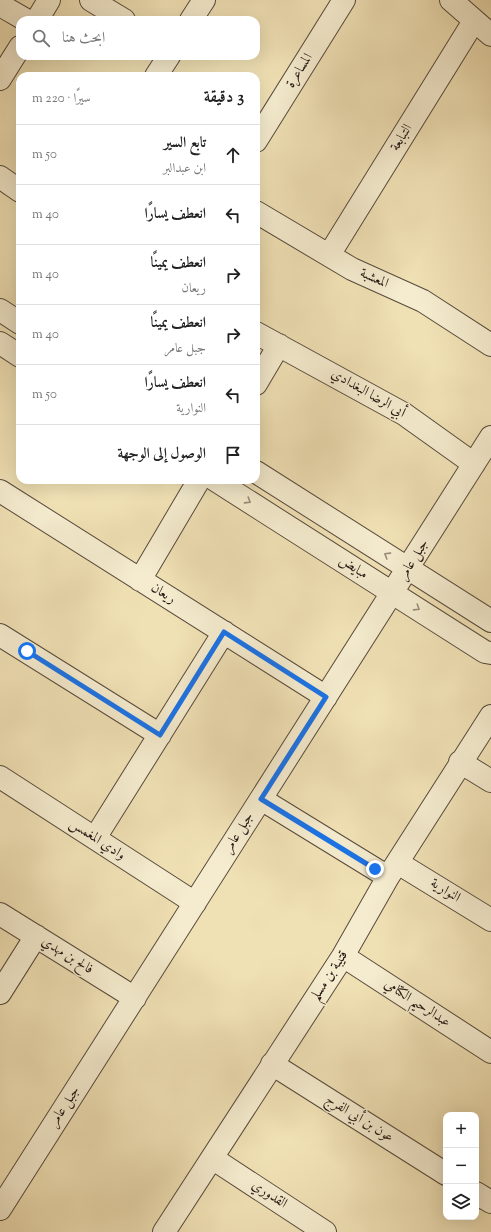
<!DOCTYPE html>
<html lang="ar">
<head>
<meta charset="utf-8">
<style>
  :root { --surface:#fff; --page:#f2f2f2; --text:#222; --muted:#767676; --line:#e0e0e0 }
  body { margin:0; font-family:"Sorts Mill Goudy",Amiri,serif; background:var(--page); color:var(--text); direction:rtl }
  .controls { position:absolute; right:12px; bottom:12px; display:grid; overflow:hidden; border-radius:8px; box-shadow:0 4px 16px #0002 }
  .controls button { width:36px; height:36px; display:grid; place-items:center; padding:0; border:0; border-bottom:1px solid var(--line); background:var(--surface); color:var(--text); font:20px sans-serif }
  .stop { position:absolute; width:12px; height:12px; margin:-9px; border:3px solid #1a73e8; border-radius:50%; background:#fff }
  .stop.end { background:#1a73e8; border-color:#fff; box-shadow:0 1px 4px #0008 }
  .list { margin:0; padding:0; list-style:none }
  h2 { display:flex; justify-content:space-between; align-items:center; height:52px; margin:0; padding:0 16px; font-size:17px }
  h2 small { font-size:13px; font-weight:400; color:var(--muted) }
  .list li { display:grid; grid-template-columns:26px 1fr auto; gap:12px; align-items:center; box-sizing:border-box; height:60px; padding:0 16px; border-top:1px solid var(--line) }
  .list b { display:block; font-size:15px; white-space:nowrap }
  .list p { margin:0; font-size:13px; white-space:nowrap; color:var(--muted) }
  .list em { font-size:13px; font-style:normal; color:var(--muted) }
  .icon { flex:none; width:22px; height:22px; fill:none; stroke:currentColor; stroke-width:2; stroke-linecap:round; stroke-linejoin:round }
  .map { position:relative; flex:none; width:491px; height:1232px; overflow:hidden; direction:ltr }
  .search { position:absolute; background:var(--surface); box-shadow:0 4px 16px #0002; left:16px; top:16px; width:244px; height:44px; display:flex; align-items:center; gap:10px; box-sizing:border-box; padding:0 14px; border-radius:12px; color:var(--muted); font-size:15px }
  .panel { position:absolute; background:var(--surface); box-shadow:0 4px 16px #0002; left:16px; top:72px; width:244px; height:412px; border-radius:12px; direction:rtl }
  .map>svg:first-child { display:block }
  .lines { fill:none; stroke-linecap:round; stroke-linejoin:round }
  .minor-casing { stroke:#574a3c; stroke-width:24 }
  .minor { stroke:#f5eccf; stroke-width:22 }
  .oneway { stroke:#978d7b }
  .route { stroke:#1a73e8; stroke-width:5 }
  .labels { text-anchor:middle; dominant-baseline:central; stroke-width:3; stroke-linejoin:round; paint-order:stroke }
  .street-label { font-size:14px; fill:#241814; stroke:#f5eccf }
</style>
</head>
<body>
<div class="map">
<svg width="491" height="1232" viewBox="0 0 491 1232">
  <rect width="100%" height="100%" fill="#f0e1b5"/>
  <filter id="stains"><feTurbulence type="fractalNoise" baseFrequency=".005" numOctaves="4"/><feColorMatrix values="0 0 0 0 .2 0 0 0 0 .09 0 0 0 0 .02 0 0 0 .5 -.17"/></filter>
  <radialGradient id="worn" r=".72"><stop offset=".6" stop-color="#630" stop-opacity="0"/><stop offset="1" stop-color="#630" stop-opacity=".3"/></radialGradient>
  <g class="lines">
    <g class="minor-casing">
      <path id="minor" d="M91,0l33,20
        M451,0l40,35
        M0,5l26,15
        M37,20l12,-20
        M191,20l13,-20
        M156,76l13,-20
        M0,79l20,-32
        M256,141l88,-141
        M0,177l20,14
        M256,212l96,57 71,32 68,44
        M329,255l145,-234
        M0,310l20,13
        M256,333l148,81 70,50
        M0,343l20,13
        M256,384l23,-39
        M256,472l235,149
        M215,480l270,172 6,1
        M0,491l326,206
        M140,580l59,-100
        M0,635l160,100
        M460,762l31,19
        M0,777l195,126
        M261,799l127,78
        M95,838l129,-206
        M398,863l93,57
        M0,914l135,84
        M343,956l148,96
        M0,993l36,-57
        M272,1064l174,110
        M212,1158l113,74
        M476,1193l15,9
        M0,1209l491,-772
        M164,1232l179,-276 45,-79 103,-161"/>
    </g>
    <use href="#minor" class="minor"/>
  </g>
  <defs><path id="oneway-chevron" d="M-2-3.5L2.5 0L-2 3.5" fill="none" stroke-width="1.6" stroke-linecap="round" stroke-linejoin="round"/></defs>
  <g class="oneway">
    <use href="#oneway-chevron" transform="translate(248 501) rotate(32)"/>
    <use href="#oneway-chevron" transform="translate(387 555) rotate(-148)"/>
    <use href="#oneway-chevron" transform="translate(417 608) rotate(32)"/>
  </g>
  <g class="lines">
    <path class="route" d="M27,651l133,84 64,-103 102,65 -65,102 114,70"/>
  </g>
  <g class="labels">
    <g class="street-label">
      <text transform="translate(300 71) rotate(-58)">المساعرة</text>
      <text transform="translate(402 138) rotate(-58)">التبابعة</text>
      <text transform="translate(374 279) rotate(24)">المعشبة</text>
      <text transform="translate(368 394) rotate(30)">أبي الرضا البغدادي</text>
      <text transform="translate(414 560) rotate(-58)">جبل عامر</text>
      <text transform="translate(353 568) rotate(32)">مبايض</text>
      <text transform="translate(163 594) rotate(32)">ريعان</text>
      <text transform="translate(239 833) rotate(-58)">جبل عامر</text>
      <text transform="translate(97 840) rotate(33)">وادي المغمس</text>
      <text transform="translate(445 891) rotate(32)">النوارية</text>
      <text transform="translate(67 956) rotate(32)">فالح بن مهدي</text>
      <text transform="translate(330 976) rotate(-57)">قتيبة بن مسلم</text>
      <text transform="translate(417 1004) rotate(33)">عبدالرحيم الكتامي</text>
      <text transform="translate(65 1107) rotate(-57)">جبل عامر</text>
      <text transform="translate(359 1119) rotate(32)">عون بن أبي الفرج</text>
      <text transform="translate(269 1195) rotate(33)">القدوري</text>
    </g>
  </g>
  <rect width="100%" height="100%" filter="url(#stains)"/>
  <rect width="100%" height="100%" fill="url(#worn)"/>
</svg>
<div class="controls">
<button>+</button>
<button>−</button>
<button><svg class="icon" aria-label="layers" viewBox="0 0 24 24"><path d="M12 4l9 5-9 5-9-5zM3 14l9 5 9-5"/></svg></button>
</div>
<div class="stop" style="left:27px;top:651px"></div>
<div class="stop end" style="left:375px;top:869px"></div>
<div class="search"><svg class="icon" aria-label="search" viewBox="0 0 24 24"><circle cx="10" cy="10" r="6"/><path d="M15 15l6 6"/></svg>ابحث هنا</div>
<section class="panel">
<h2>3 دقيقة<small>سيرًا · 220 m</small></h2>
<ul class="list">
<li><svg class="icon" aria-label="ahead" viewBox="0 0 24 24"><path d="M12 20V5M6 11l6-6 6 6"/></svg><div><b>تابع السير</b><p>ابن عبدالبر</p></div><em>50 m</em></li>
<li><svg class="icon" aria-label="left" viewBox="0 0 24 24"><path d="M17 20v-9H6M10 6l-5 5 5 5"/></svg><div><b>انعطف يسارًا</b></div><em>40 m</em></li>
<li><svg class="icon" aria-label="right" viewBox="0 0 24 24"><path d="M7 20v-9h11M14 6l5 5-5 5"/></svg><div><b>انعطف يمينًا</b><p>ريعان</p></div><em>40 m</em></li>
<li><svg class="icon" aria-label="right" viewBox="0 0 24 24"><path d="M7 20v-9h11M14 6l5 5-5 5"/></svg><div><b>انعطف يمينًا</b><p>جبل عامر</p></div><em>40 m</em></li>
<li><svg class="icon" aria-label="left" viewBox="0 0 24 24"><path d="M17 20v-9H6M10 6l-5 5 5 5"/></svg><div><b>انعطف يسارًا</b><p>النوارية</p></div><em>50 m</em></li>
<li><svg class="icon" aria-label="arrive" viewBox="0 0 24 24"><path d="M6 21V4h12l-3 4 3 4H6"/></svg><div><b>الوصول إلى الوجهة</b></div></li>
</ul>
</section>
</div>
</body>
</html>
